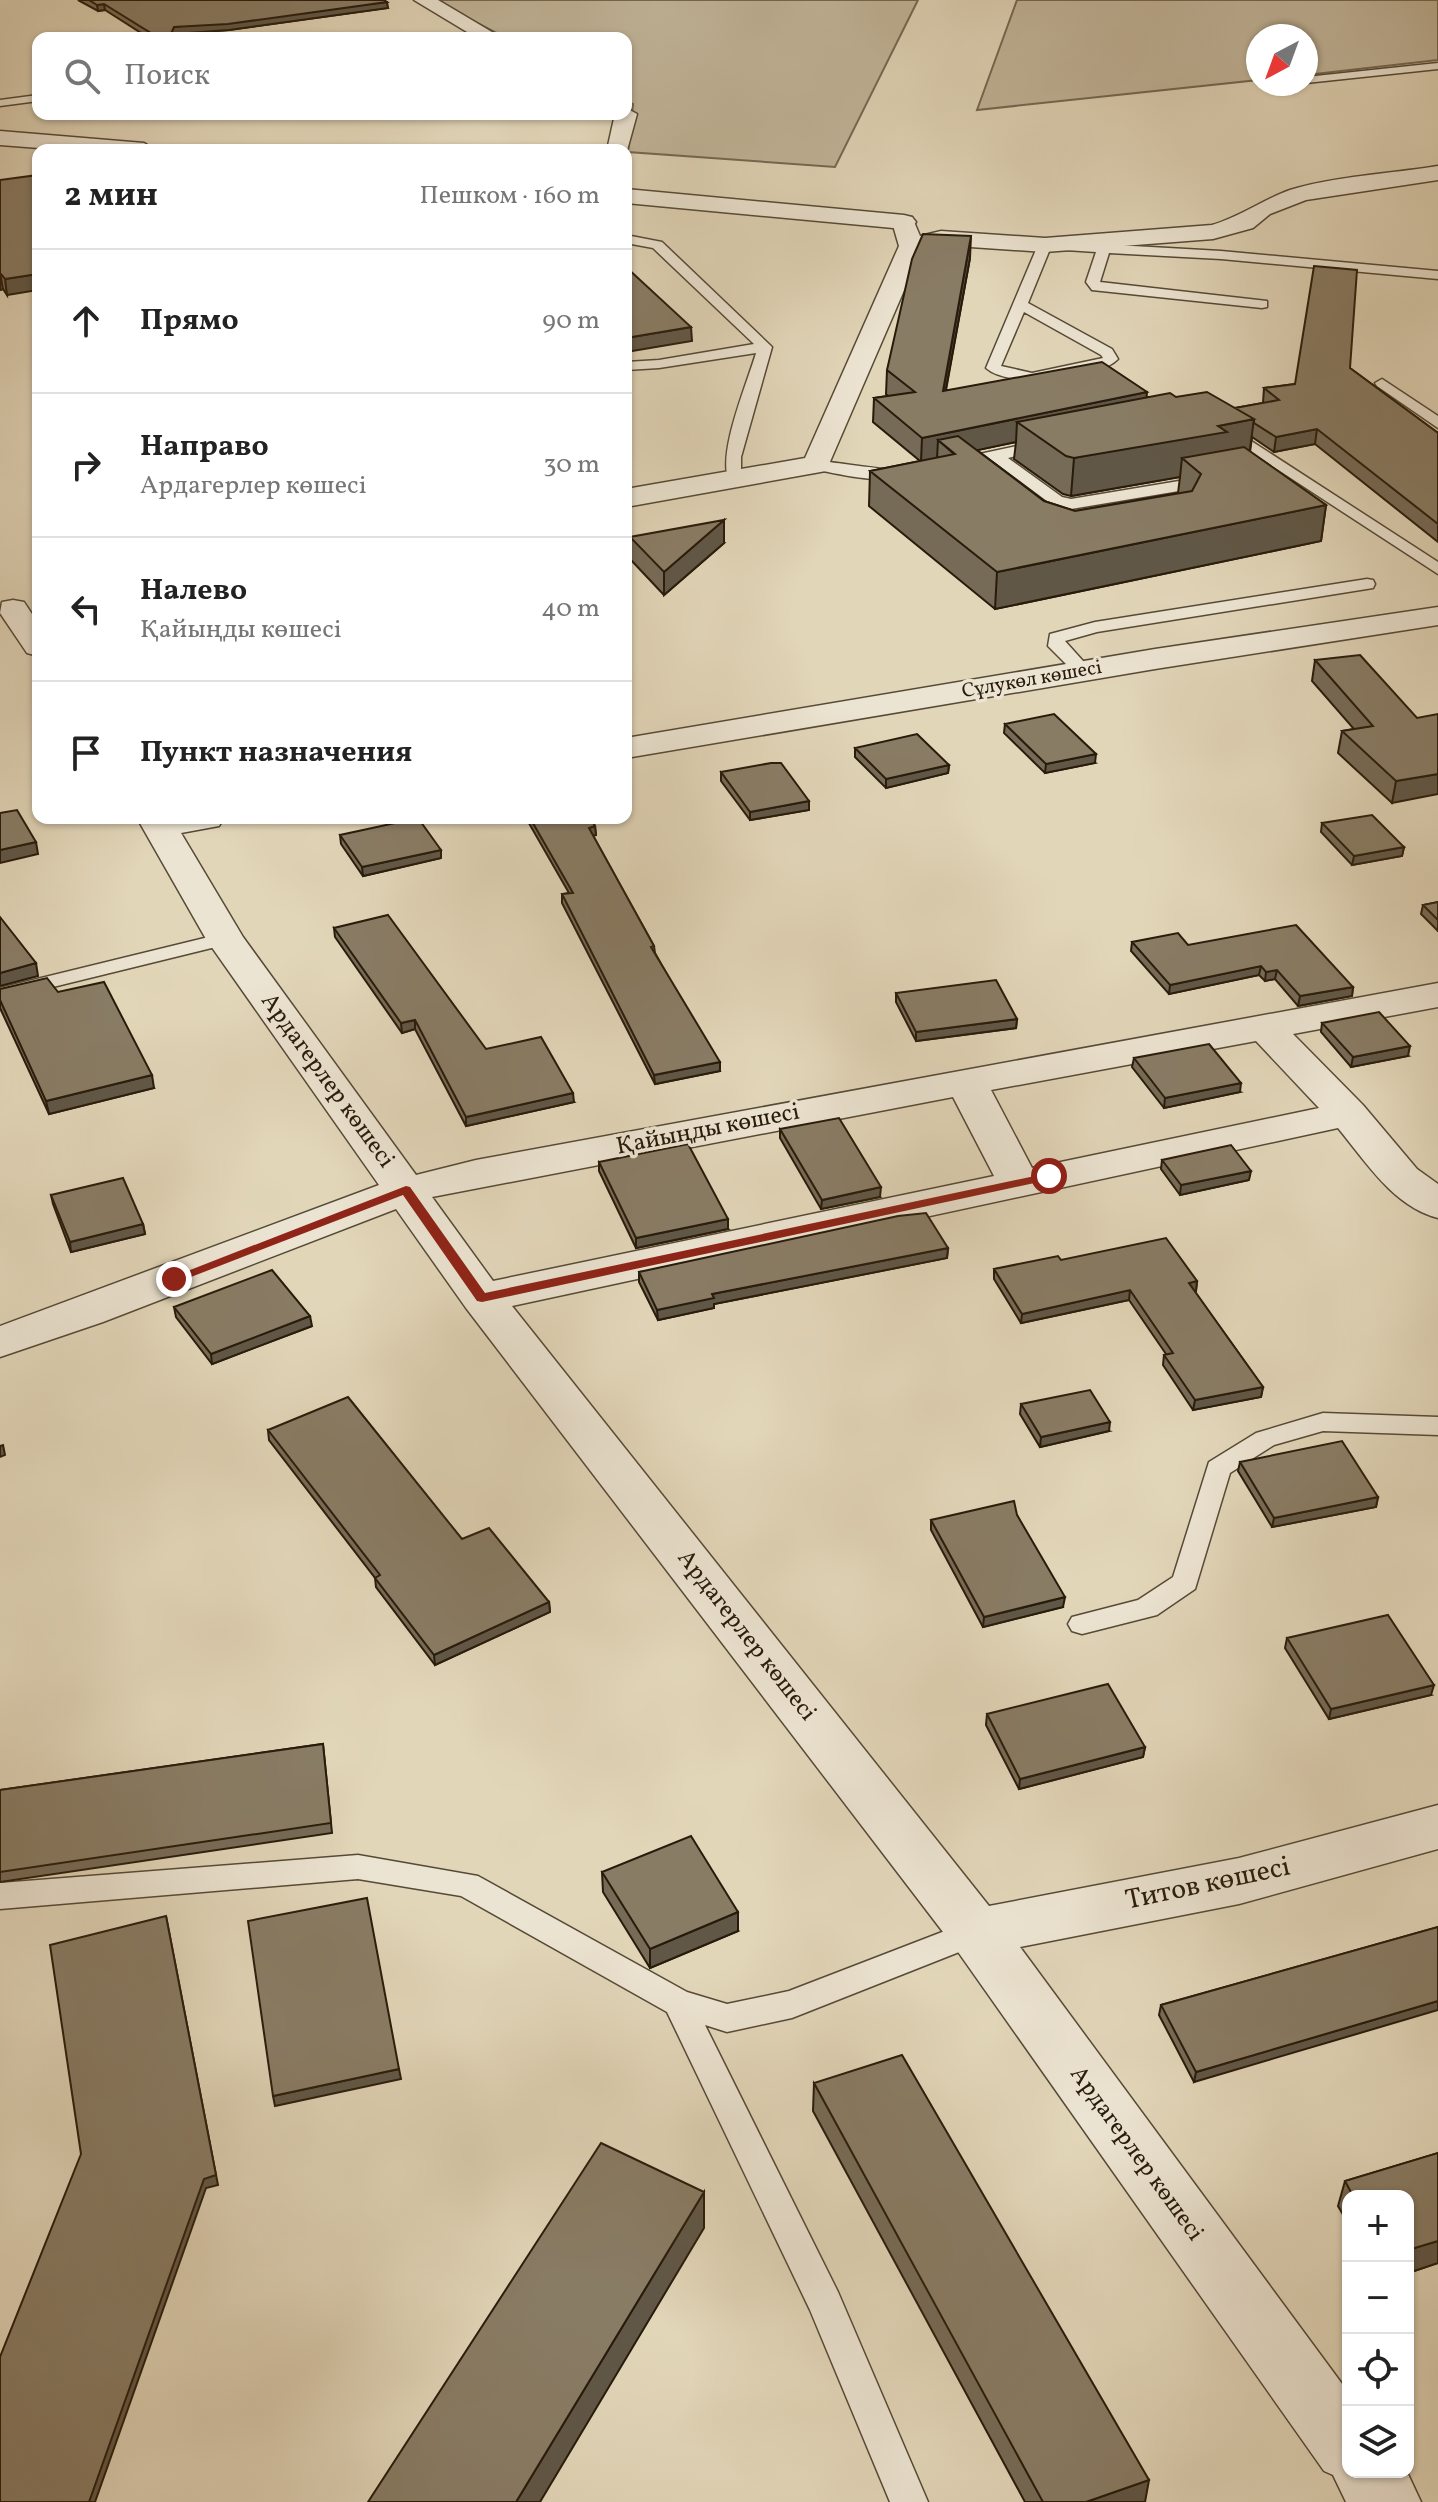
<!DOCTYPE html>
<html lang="ru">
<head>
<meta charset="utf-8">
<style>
  :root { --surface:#fff; --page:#f2f2f2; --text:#222; --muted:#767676; --line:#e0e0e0 }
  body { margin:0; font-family:Vollkorn,serif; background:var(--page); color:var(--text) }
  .controls { position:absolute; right:24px; bottom:24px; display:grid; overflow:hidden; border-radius:16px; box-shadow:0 2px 6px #0004 }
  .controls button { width:72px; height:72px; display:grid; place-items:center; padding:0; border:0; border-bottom:2px solid var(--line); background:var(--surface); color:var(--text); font:40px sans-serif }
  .compass { position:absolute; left:1246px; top:24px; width:72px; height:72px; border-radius:50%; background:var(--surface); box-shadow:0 2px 6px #0004; rotate:221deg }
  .stop { position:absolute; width:24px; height:24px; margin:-18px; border:6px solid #8f2418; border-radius:50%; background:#fff }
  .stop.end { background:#8f2418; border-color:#fff; box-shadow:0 2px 8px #0008 }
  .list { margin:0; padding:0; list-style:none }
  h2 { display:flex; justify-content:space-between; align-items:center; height:104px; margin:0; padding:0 32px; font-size:34px }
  h2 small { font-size:26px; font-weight:400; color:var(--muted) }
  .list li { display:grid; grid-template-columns:52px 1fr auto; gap:24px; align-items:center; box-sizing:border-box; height:144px; padding:0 32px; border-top:2px solid var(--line) }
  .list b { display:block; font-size:30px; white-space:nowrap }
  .list p { margin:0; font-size:26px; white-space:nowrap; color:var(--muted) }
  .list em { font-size:26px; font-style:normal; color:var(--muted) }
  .icon { flex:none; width:44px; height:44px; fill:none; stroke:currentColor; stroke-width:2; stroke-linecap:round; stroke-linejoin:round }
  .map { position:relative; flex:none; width:1438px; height:2502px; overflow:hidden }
  .search { position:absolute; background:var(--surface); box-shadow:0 2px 6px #0004; left:32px; top:32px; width:600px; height:88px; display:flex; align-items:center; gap:20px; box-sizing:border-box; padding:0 28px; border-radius:16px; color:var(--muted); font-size:30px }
  .panel { position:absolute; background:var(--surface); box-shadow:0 2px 6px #0004; left:32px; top:144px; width:600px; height:680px; border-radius:16px }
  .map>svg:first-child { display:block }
  .green { fill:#c2b69b; stroke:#756853; stroke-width:2 }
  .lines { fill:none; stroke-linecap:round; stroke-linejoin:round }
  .service-casing { stroke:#564a36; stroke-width:3 }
  .minor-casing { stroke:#564a36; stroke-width:3 }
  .tertiary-casing { stroke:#564a36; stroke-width:3 }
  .service { fill:#ece4d2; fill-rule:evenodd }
  .minor { fill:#ece4d2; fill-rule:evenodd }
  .tertiary { fill:#ece4d2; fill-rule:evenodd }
  .wall { fill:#766b57; stroke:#281b0b; stroke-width:2; fill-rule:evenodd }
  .shaded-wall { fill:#605747; stroke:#281b0b; stroke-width:2 }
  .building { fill:#897c65; stroke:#281b0b; stroke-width:2 }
  .route { fill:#8f2418 }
  .labels { text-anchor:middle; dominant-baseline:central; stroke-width:7; stroke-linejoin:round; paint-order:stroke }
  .far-street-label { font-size:20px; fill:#281b0b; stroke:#ece4d2 }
  .street-label { font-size:24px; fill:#281b0b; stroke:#ece4d2 }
  .near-street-label { font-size:28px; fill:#281b0b; stroke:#ece4d2 }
</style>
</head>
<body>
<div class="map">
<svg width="1438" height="2502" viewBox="0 0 1438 2502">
  <rect width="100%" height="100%" fill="#e2d6b9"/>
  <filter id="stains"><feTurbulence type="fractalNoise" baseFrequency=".0025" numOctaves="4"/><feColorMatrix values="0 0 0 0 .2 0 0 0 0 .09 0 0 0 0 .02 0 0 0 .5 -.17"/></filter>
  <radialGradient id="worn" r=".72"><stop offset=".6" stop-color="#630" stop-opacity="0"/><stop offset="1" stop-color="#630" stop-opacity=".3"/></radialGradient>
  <path class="green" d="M433,0h485l-83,167 -207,-15 5,-48 -7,-4v-62h-120z
    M1017,0h421v60l-132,15v-39h-48v44l-281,30z"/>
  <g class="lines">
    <g class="service-casing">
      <path id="service" d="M1438,63v6l-132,14v-6z
        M38,95v6l-38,5v-6z
        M626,235l36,7 110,105 -31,110v24h-12c-12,-28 18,-97 27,-128l-97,15 -33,2v-8l33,-2 95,-16 -101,-96 -27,-5z
        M1045,241l176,10 217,20v8l-217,-20 -112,-6 -9,29 167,19v6l-5,1 -170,-18 -6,-8 10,-30 -46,-3 -22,54 84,46 6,10c-20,21 -109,30 -132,9l52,-123zM1024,312l77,43 2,3 -71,15 -31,-7z
        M1382,379l56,37v12l-61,-42 -2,-3z
        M1225,424l213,138v12l-218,-142 -3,-3z
        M1045,440l8,5 -3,3 -42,10 54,39 9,2 138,-23 8,5 -8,5 -138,23 -20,-5 -58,-43 -37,8 -8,-5 8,-5z
        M816,460c15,3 86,10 92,14 -16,13 -77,-1 -97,-6l-3,-3z
        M1367,579l6,1 2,4 -2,4 -276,44 -32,9 27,30 -9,5 -6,-1 -29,-29 2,-12 45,-12z
        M225,933l10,6 -3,4 -232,57v-12z
        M1323,1413l115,4v18l-115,-4 -49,14 -44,28 -35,116 -38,26 -75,19 -10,-3 -4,-7 4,-7 66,-17 35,-23 36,-115 47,-29z
        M358,1855l120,21 209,116 40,12 62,-13 187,-72 11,4 5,9 -5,9 -195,77 -65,14 -22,-7 133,267 90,210h-38l-80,-192 -143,-298 -206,-116 -103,-17 -358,30v-26z"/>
    </g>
    <g class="minor-casing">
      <path id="minor" d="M414,0h24l64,38h-25z
        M626,108l11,6 -11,40v-4h-19l8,-36h11z
        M1438,166v14l-132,20 -36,14 -17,14 -40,11 -168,13 -104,-7 -20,6 -95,220 -200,36v-18l179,-31 94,-212 -7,-24 4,-5h16l8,19 21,-5 104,7 167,-13c28,-8 50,-25 78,-35 40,-13 105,-17 148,-24z
        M13,600l11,2 14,21v33l-11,-3 -27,-40 2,-11z
        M1438,607v18l-283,44 -529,89v-20l529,-89z
        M137,818h87l-5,8 -38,7 62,104 173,238 60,-15 962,-177v24l-145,27 70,71 54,64 21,15v34c-44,-11 -72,-56 -100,-90l-826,178 477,600 250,-48 199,-53v44l-199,55 -219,43 328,445v80h59l14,30h-75l-13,-27 -9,-4 -368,-522 -490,-641 -70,-99 -293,113 -103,35v-31l379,-141 -173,-246zM1256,1041l63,67 -287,60 -41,-78zM953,1097l41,79 -501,105 -61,-84z"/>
    </g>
    <g class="tertiary-casing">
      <path id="tertiary" d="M0,131l144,12 11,7h-90l-65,-5z
        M626,189l278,26 8,2 4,5 -4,5 -8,2 -278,-26z"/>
    </g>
    <use href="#service" class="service"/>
    <use href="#minor" class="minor"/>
    <use href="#tertiary" class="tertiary"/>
  </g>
  <path class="wall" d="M78,0h306l4,8 -159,22 -54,4 -2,4h-24l-44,-28 -7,1z
    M0,180l7,115 -4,-6 -3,1z
    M970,258l-24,132 201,7h29l59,11 28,-5 1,-15 31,-4 55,-16 88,65v109l-123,-98 -41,8 -22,-15 -2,15 76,53 -5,36 -326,68 -126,-103 1,-35 50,-10 -47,-39 1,-24 14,-2 -2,-2 1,-24zM1016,442l-2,17 49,35 8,2 109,-19 -2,16 -103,18 -31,-10 -67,-51z
    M630,537l94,6 -60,52 -33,-35z
    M1315,660l102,58 -25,85 -54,-50 4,-22 12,-2 -42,-48z
    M1005,724l90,39 -50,10 -41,-40z
    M855,748l94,17 -1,8 -62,15 -31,-31z
    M721,772l88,29v9l-59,10 -29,-39z
    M526,818h64l5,8 1,9 -3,1 61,110 1,7 65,118 -65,13 -93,-181v-9l7,-1z
    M1322,823l82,24 -2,9 -50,9 -31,-33z
    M340,835l101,23 -78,18 -22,-32z
    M1438,902v29l-17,-17 2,-9z
    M334,928l152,121 88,53 -108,24 -51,-97 -13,4 -67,-96z
    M1132,942l56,3 165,42 -1,9 -54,10 -23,-27 -10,2 -6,-6 -90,19 -38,-43z
    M0,989l58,3 96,96 -105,26 -49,-106z
    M896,993l121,26 -1,9 -100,13 -20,-39z
    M1322,1023l86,33 -57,11 -30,-35z
    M1134,1058l106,34 -76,16 -32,-41z
    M780,1129l100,68 -59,12 -41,-71z
    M1162,1160l87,20 -69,15 -19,-26z
    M599,1162l129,67 -92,19 -37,-77z
    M51,1195l92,29 2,10 -74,18 -18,-48z
    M948,1248l-1,10 -233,46v4l-56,12 -19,-38v-10z
    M1061,1260l136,21 -1,10h-2l69,96 -2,10 -68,13 -30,-45 1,-10 2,-1 -37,-54 -108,23 -27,-44v-10z
    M174,1307l138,19 -100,38 -36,-47z
    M1021,1404l88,27 -69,16 -20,-33z
    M268,1430l194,109 87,63 1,10 -115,53 -59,-78 -1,-9 -106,-138z
    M1240,1462l138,35 -2,10 -104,20 -34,-56z
    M1017,1515l46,92 -80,20 -52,-97v-10z
    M1287,1638l144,57 -102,24 -44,-71z
    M987,1714l158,33 -2,10 -124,32 -33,-64z
    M323,1744l9,89 -332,49v-92z
    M602,1872l136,59 -88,37 -47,-76z
    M1438,1927l-244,155 -35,-67 2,-10z
    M814,2083l331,419h-120l-212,-391z
    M1438,2153v110l-30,10v-77h-60v27l-10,-17 7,-25z"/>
  <path class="shaded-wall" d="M387,2l1,6 -159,22 -54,4 -2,4h-4l5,-11z
    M104,4l1,6 -7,1 -1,-6z
    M971,236l-1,22 -29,157 2,-24z
    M0,273l3,16 -3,1z
    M38,274v16l-31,5 -2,-16z
    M691,327l1,14 -66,11v-14z
    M1147,392l-2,24 -128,6 -1,20 -61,13 -17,-15 -1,19 -16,3 1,-24z
    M1254,419l-5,37 -67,2 -2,19 -109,19 3,-38 144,-32z
    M1317,429l-2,15 -41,8 2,-15z
    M1326,505l-5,36 -326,68 2,-37z
    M724,520v23l-60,52v-23z
    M1096,754l-1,9 -50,10 1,-9z
    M949,765l-1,8 -62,15v-9z
    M1438,774v20l-46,9 4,-22z
    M809,801v9l-59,10v-8z
    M595,826l1,9 -7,1v-8z
    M36,842l2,12 -38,9v-13z
    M1404,847l-2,9 -50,9 2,-9z
    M441,850v8l-78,18 -1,-9z
    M36,963l2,13 -38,10v-13z
    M1261,966l-2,9 -90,19 1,-9z
    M1277,970l-2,9 -10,2 1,-9z
    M1353,987l-1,9 -54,10 2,-10z
    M1017,1019l-1,9 -100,13v-9z
    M415,1020v9l-13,4 -1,-10z
    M1410,1046l-2,10 -57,11 2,-10z
    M720,1062v9l-65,13 -1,-9z
    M152,1075l2,13 -105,26 -3,-13z
    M1241,1083l-1,9 -76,16 1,-10z
    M573,1093l1,9 -108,24v-9z
    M1251,1171l-2,9 -69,15 1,-10z
    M881,1187l-1,10 -59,12 1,-9z
    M728,1219v10l-92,19v-10z
    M143,1224l2,10 -74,18 -1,-10z
    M948,1248l-1,10 -233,46v4l-56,12 -1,-10 55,-16z
    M1197,1281l-1,10 -9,2 2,-10z
    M1130,1290l-1,10 -108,23 1,-9z
    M310,1316l2,10 -100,38 -1,-10z
    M1263,1387l-2,10 -68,13 2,-10z
    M1110,1422l-1,9 -69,16 1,-10z
    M3,1445l2,10 -5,2v-11z
    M1378,1497l-2,10 -104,20 2,-9z
    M1065,1597l-2,10 -80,20 1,-10z
    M549,1602l1,10 -115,53 -1,-10z
    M1434,1685l-3,10 -102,24 2,-10z
    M1145,1747l-2,10 -124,32 1,-10z
    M738,1912v19l-88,37v-19z
    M166,1916l52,269 -12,3 -111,314h-6z
    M1438,2001v9l-244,72 2,-10z
    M399,2069l2,10 -126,27 -2,-10z
    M704,2192v36l-164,274h-24z
    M1438,2241v22l-30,10v-23z
    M1149,2480l-4,22h-59z"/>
  <path class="building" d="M89,0h295l3,2 -159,22 -54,3 -5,11h-10l-55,-34 -7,1z
    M38,175v99l-33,5 -5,-6v-93z
    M923,234l48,2 -28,155 159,-29 45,30 -225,46 -48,-40 41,-6 -28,-22 25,-111z
    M1314,266l43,4 -7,98 88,65v91l-121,-95 -41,8 -22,-14v-4l-19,-11 44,-8 -15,-12 31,-4z
    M626,267l65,60 -65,11z
    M1207,392l47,27 -36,7 9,6 -153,26 -8,-2 -49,-34 153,-29 6,4z
    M958,436l86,65 31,10 117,-20 9,-17 -19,-16 62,-11 82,58 -329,67 -127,-101 85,-17 -17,-14z
    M724,520l-60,52 -34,-35z
    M1360,655l57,63 21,-4v60l-42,7 -54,-50 31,-5 -58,-66z
    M1054,714l42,40 -50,10 -41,-40z
    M917,734l32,31 -63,14 -31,-31z
    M771,763h10l28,38 -59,11 -29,-40z
    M17,810l19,32 -36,8v-37z
    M1372,815l32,32 -50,9 -32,-33z
    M418,818l23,32 -79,17 -22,-32z
    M530,818h60l5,8 -6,2 65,118 -3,1 69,115 -66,13 -92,-181 11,-1z
    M1438,902v18l-15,-15z
    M388,915l98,134 55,-12 32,56 -107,24 -51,-97 -14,3 -67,-95z
    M0,917l36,46 -36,10z
    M1296,925l57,62 -53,9 -23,-26 -11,2 -5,-6 -91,19 -38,-43 46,-9 10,12z
    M47,978l11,14 46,-10 48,93 -106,26 -46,-101v-11z
    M996,980l21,39 -101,13 -20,-39z
    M1379,1012l31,34 -57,11 -31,-34z
    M1209,1044l32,39 -76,15 -31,-40z
    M839,1118l42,69 -59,13 -42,-71z
    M688,1144l40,75 -92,19 -37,-76z
    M1231,1145l20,26 -70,14 -19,-25z
    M123,1178l20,46 -73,18 -19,-47z
    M926,1213l22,35 -236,46 2,4 -57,12 -18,-38 259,-56z
    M1166,1238l31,43 -8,2 74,104 -68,13 -31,-45 9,-2 -43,-63 -108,24 -28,-45 64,-13 3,4z
    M272,1270l38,46 -99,38 -37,-47z
    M1090,1390l20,32 -69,15 -20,-33z
    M348,1397l114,142 27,-11 60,74 -115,53 -59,-77 5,-3 -112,-145z
    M1342,1441l36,56 -104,21 -34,-56z
    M1014,1501l3,14 48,82 -81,20 -53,-97z
    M1388,1615l46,70 -103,24 -44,-71z
    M1108,1684l37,63 -125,32 -33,-65z
    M323,1744l8,79 -331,49v-82z
    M691,1836l47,76 -88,37 -48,-77z
    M367,1898l32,171 -126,27 -25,-175z
    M166,1916l50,259 -12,4 -115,323h-89v-145l81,-203 -31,-209z
    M1438,1927v74l-242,71 -35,-67z
    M902,2055l247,425 -63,22h-43l-229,-419z
    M601,2143l103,49 -188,310h-148z
    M1438,2153v88l-30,9v-54h-55l-8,-15z"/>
  <path class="route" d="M1049,1173l6,3 -2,3 -571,123 -5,-1 -74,-106 -225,87 -11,-3 239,-93 4,1 75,106z"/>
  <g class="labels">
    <g class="far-street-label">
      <text transform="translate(1032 680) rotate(-10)">Сұлукөл көшесі</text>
    </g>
    <g class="street-label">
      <text transform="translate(327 1081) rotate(54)">Ардагерлер көшесі</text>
      <text transform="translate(708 1130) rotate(-11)">Қайыңды көшесі</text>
      <text transform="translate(746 1636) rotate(52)">Ардагерлер көшесі</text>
      <text transform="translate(1136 2154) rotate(54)">Ардагерлер көшесі</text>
    </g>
    <g class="near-street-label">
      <text transform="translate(1208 1884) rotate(-12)">Титов көшесі</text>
    </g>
  </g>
  <rect width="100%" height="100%" filter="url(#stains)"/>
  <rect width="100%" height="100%" fill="url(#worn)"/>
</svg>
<div class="controls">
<button>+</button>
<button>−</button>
<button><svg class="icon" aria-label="locate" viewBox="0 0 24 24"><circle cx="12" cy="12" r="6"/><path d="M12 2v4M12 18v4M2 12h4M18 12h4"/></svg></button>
<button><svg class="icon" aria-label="layers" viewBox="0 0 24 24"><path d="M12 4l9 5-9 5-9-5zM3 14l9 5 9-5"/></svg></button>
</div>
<svg class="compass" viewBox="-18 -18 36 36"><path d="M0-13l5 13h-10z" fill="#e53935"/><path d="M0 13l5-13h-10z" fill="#767676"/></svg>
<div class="stop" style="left:1049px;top:1176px"></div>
<div class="stop end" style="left:174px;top:1279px"></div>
<div class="search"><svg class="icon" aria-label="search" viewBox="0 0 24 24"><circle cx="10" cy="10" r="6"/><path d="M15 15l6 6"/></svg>Поиск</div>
<section class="panel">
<h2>2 мин<small>Пешком · 160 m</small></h2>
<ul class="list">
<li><svg class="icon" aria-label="ahead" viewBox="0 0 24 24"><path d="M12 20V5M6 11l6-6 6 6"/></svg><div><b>Прямо</b></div><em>90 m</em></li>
<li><svg class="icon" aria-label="right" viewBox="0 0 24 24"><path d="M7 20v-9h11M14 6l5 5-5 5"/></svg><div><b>Направо</b><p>Ардагерлер көшесі</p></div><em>30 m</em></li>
<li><svg class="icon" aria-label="left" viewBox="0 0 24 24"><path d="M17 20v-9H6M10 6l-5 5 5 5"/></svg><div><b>Налево</b><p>Қайыңды көшесі</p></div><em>40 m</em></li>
<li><svg class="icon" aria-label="arrive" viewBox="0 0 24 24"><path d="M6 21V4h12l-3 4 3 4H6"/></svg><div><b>Пункт назначения</b></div></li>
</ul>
</section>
</div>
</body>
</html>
